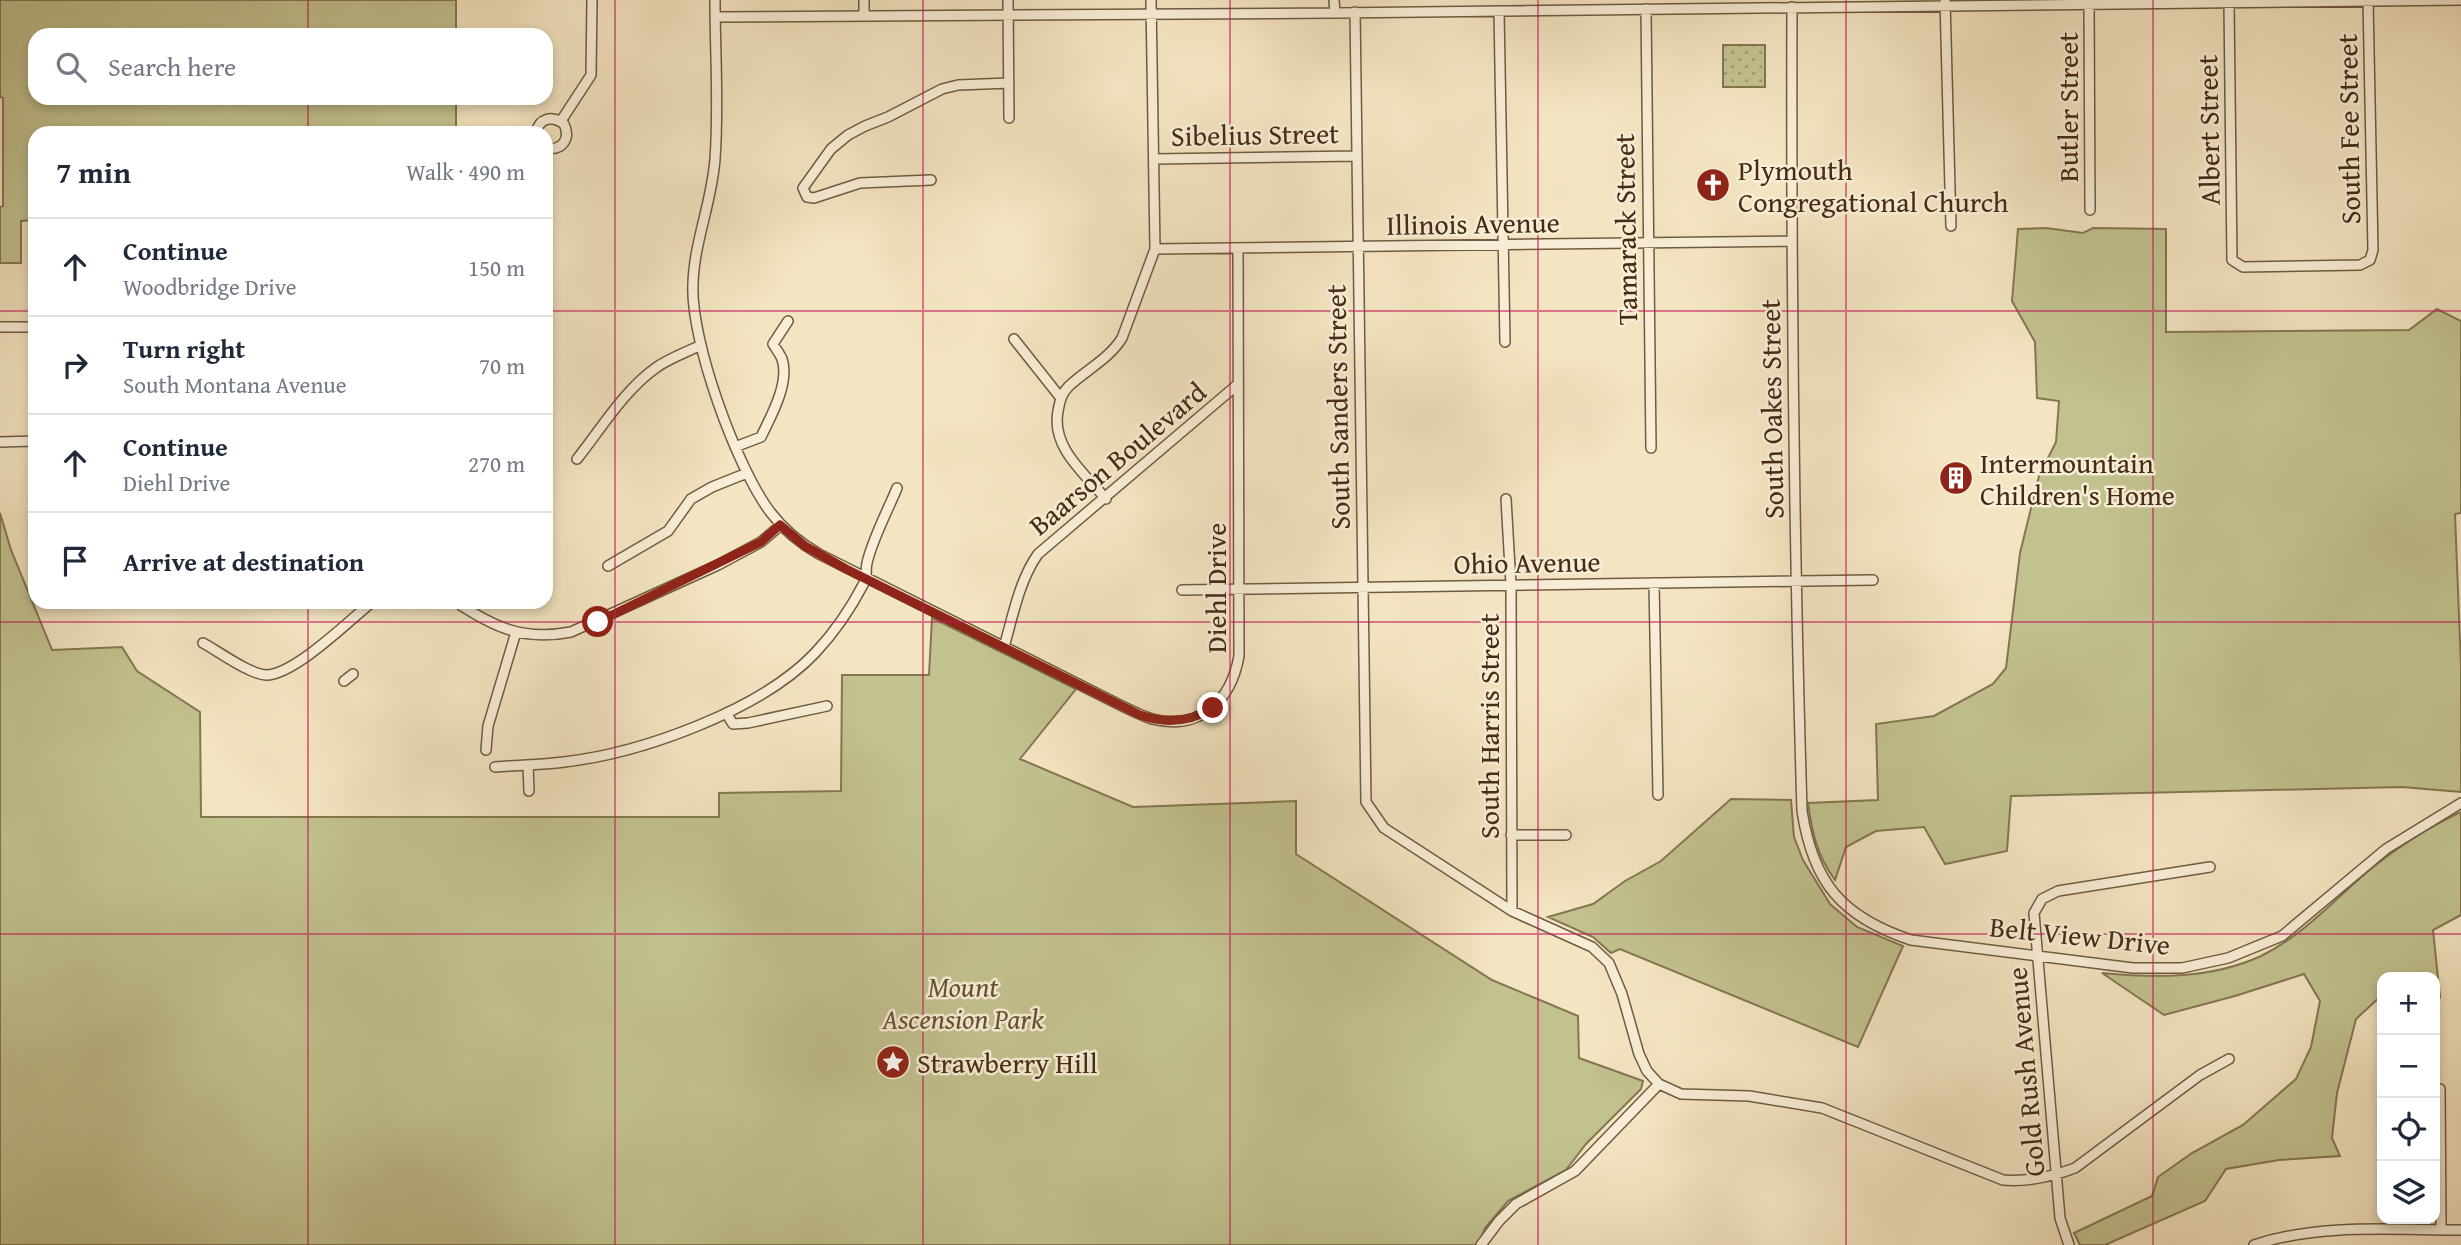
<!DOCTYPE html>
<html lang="en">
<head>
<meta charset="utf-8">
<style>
  :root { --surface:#fff; --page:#f2f2f3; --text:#1f2937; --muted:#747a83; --line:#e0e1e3 }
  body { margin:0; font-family:"Gentium Book Plus",serif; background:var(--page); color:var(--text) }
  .controls { position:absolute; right:21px; bottom:21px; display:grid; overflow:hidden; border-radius:14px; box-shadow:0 4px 10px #0003 }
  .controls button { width:63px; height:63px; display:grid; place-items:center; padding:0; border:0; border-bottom:2px solid var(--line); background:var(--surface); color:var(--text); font:35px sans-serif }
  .stop { position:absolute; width:21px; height:21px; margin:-16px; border:5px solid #8f2418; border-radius:50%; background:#fff }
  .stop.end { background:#8f2418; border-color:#fff; box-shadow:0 2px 7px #0008 }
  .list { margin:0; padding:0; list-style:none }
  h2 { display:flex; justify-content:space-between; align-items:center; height:91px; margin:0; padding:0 28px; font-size:30px }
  h2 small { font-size:23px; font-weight:400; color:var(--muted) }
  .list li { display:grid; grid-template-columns:46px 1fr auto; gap:21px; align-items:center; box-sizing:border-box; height:98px; padding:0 28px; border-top:2px solid var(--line) }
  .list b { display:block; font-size:26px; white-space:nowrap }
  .list p { margin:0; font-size:23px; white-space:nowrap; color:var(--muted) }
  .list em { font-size:23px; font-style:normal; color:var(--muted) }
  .icon { flex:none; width:38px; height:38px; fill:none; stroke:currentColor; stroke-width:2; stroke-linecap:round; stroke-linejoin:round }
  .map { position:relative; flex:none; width:2461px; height:1245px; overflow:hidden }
  .search { position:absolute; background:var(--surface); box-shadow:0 4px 10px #0003; left:28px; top:28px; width:525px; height:77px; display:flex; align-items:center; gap:18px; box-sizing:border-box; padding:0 24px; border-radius:21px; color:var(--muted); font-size:26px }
  .panel { position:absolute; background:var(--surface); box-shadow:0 4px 10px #0003; left:28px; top:126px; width:525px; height:483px; border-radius:21px }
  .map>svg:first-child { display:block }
  .park { fill:#c2c28f; stroke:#847652; stroke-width:2 }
  .garden { fill:url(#garden-dots); stroke:#847652; stroke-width:2 }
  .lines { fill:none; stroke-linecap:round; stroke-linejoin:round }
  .street-casing { stroke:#715a41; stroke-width:12 }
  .street { stroke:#f8eed7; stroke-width:9 }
  .route { stroke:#8f2418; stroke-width:9 }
  .grid { fill:none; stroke:#c2185b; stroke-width:2; stroke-opacity:0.55 }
  .labels { text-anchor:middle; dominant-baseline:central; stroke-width:5; stroke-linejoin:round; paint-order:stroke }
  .street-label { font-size:28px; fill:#452b16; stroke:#f8eed7 }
  .poi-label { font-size:28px; fill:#452b16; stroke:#f8eed7; text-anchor:start }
  .park-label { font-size:28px; font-style:italic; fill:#645134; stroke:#f8eed7 }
</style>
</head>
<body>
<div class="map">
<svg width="2461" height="1245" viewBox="0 0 2461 1245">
  <defs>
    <pattern id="garden-dots" width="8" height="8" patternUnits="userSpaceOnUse" patternTransform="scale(1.75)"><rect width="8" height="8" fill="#c2c28f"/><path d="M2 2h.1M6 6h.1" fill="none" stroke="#9f9e74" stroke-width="1.8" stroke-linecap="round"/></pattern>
  </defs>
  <rect width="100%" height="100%" fill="#f4e5c2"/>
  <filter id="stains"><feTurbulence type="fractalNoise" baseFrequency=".00286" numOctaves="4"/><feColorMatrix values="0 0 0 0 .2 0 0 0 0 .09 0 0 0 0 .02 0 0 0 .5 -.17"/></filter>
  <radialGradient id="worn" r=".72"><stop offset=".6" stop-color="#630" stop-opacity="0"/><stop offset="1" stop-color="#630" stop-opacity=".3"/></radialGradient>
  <path class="park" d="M456,0v35h-421v63h421v35h-421v87l-14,1v42h-21v-56l3,-1v-108l-3,-1v-97z
    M2046,228l37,5 10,-5 73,1v103l243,-2 28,-21 24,12v192l-6,1 6,153v125l-59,-5 -391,9 -4,55 -62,13 -21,-37 -48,4 -30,16 -11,33c-18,-24 -23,-48 -27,-77l70,-3 -2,-76 58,-8 59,-32 13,-16 14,-115 19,-77 17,-34 3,-41 -22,-3 -2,-56 -23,-41 6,-72z
    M0,513l11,37 41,100 70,-3 15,24 63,41 1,105h518v-24l122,-2 1,-116h87l3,-57 144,71 -56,70 113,48 163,-6v53l196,126 86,36 1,42 64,23 -2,8 -55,55 -20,26 -58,31 -23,27 -7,17h-1478z
    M1731,799l60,1 3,37 9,23 27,44 27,23 46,19 -45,101 -238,-98 -9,4 -18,-16 -45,-20 45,-13 32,-23 36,-20z
    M2461,812v103l-28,15 7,67 -5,-2v-18h-53v18l-26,24 -19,74 -5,45 8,18 -61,4 -53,9 -21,32 -100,44h-25l-6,-12 78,-37 6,-19 34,-24 51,-28 53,-46 15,-32 9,-46 -16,-27 -69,22 -71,19 -62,-42c54,5 109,6 159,-17 41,-20 71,-54 105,-83 29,-24 61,-45 95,-61z"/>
  <path class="garden" d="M1723,45h42v42h-42z"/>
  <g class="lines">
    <g class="street-casing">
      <path id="street" d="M715,0c0,53 4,106 0,159 -3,43 -21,83 -22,125 -3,56 44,185 78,229 13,17 29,30 48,41l297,149c12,6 24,12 36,16 48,12 79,-18 87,-63l-1,-408
        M864,0v16
        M1008,0l1,118
        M1334,0l1,13
        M1945,0l6,226
        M2229,3l3,257 11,7 117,-2 10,-5 3,-10 -5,-250
        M2089,4l1,206
        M1792,7c-1,268 2,536 10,804 11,72 40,106 109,129l222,28h49l46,-10 54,-22 104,-87 75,-46
        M1646,9l5,439
        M1499,11l6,331
        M1355,12l11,790 18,26 128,83 80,36 17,16 13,31 17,60 8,17 12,13 22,10 68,2 73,12 181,72c26,2 48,-3 72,-12l125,-93 29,-16
        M715,17l620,-4 1126,-13
        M561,121l30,-46 1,-75
        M536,133c3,-15 16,-18 28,-9 7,15 -2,27 -18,24
        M1155,159l202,-3
        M931,180l-71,3 -46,15 -7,-1 -4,-9 28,-39 17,-14 17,-9 23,-9 54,-28 16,-4 51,-2
        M1155,249l636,-8
        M0,327h35
        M1014,339l46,58
        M0,442l35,-1
        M735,447l26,-10c10,-21 29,-54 21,-78 -2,-5 -6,-10 -9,-15l15,-23
        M577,459c24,-30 47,-69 80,-92 13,-9 30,-15 44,-22
        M1106,499c-22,-26 -55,-52 -48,-88 2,-10 3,-17 11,-25 17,-16 40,-27 53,-48l33,-89 -4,-249
        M1506,499l5,86 1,326
        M608,566l60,-35 23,-32 21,-12 35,-14
        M1654,583l4,212
        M1182,590l691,-10
        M456,602c39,26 68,39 115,30l147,-67 43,-23 20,-17
        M203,643c15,8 46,31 63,32 28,0 83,-54 106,-73
        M1004,647c9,-31 15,-66 34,-93l199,-169
        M344,681l9,-7
        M726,713l7,11 15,-1 79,-17
        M486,750l2,-24 28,-94
        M528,765l1,26
        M495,767c23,-2 46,-2 69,-5 78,-9 197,-52 251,-109 20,-21 36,-45 49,-70 4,-7 1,-13 3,-20 5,-23 21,-53 30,-75
        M1511,835h55
        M2440,1089l1,141
        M1481,1245l18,-24 17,-17 59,-33 84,-87
        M2069,1245l-9,-27 -26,-305 8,-14 16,-8 152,-24
        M2254,1245c66,-22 139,-15 207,-15"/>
    </g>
    <use href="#street" class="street"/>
  </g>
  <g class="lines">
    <path class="route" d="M598,622l163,-80 19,-17 25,21 41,23 294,146c26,9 50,7 73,-7"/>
  </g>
  <path class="grid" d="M308,0v35M615,0v1245M923,0v1245M1230,0v1245M1538,0v1245M1846,0v1245M2153,0v1245M308,98v35M0,311h35M546,311h1915M308,602v643M0,622h2461M0,934h2461"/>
  <defs>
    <g id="church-disc" transform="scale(1.75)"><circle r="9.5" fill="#8f2418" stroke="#f8eed7"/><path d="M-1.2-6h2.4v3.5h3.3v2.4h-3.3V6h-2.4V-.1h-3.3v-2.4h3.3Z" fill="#fff"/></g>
    <g id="building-disc" transform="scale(1.75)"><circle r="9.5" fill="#8f2418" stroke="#f8eed7"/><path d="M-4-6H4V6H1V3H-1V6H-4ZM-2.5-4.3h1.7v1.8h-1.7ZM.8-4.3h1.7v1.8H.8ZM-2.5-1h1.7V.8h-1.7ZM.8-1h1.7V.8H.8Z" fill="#fff"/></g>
    <g id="sight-disc" transform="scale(1.75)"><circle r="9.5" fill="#8f2418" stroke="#f8eed7"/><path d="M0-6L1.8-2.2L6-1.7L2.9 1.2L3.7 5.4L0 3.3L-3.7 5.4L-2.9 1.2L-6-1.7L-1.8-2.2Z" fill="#fff"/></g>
  </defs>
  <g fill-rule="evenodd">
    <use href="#church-disc" x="1713" y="185"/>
    <use href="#building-disc" x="1956" y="478"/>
    <use href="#sight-disc" x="893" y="1062"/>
  </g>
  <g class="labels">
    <g class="street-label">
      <text transform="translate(2067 107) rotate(-90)">Butler Street</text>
      <text transform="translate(2348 129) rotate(-91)">South Fee Street</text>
      <text transform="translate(2208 130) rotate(-91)">Albert Street</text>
      <text transform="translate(1255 134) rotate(-1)">Sibelius Street</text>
      <text transform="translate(1473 223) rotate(-1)">Illinois Avenue</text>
      <text transform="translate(1625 229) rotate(-91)">Tamarack Street</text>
      <text transform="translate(1337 407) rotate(-91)">South Sanders Street</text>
      <text transform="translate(1771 409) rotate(-91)">South Oakes Street</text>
      <text transform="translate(1117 458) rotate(-40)">Baarson Boulevard</text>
      <text transform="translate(1527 562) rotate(-1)">Ohio Avenue</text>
      <text transform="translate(1215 588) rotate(-90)">Diehl Drive</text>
      <text transform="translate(1488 726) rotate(-90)">South Harris Street</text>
      <text transform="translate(2080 935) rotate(6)">Belt View Drive</text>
      <text transform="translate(2025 1072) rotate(-95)">Gold Rush Avenue</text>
    </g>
    <g class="poi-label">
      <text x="1738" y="169">Plymouth<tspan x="1738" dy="32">Congregational Church</tspan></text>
      <text x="1980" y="462">Intermountain<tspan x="1980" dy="32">Children's Home</tspan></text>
      <text x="917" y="1062">Strawberry Hill</text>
    </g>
    <g class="park-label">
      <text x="963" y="986">Mount<tspan x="963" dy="32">Ascension Park</tspan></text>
    </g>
  </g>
  <rect width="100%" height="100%" filter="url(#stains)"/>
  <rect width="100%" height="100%" fill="url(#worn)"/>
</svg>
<div class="controls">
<button>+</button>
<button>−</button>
<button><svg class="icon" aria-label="locate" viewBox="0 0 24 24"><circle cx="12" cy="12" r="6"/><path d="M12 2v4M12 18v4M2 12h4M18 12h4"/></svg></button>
<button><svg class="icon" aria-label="layers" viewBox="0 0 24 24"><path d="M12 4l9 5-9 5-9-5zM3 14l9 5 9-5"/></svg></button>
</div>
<div class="stop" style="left:598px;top:622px"></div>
<div class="stop end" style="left:1213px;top:708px"></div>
<div class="search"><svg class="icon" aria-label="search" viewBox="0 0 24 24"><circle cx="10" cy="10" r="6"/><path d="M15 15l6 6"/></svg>Search here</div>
<section class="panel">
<h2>7 min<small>Walk · 490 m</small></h2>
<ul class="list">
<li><svg class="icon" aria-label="ahead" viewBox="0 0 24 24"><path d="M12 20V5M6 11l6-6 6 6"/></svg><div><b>Continue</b><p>Woodbridge Drive</p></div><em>150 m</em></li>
<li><svg class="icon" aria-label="right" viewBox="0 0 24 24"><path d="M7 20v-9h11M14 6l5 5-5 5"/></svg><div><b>Turn right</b><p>South Montana Avenue</p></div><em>70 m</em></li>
<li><svg class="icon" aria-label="ahead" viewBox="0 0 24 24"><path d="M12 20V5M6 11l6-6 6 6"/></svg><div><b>Continue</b><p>Diehl Drive</p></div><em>270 m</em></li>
<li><svg class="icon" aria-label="arrive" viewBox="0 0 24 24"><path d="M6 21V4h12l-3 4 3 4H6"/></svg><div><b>Arrive at destination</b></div></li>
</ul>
</section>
</div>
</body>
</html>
